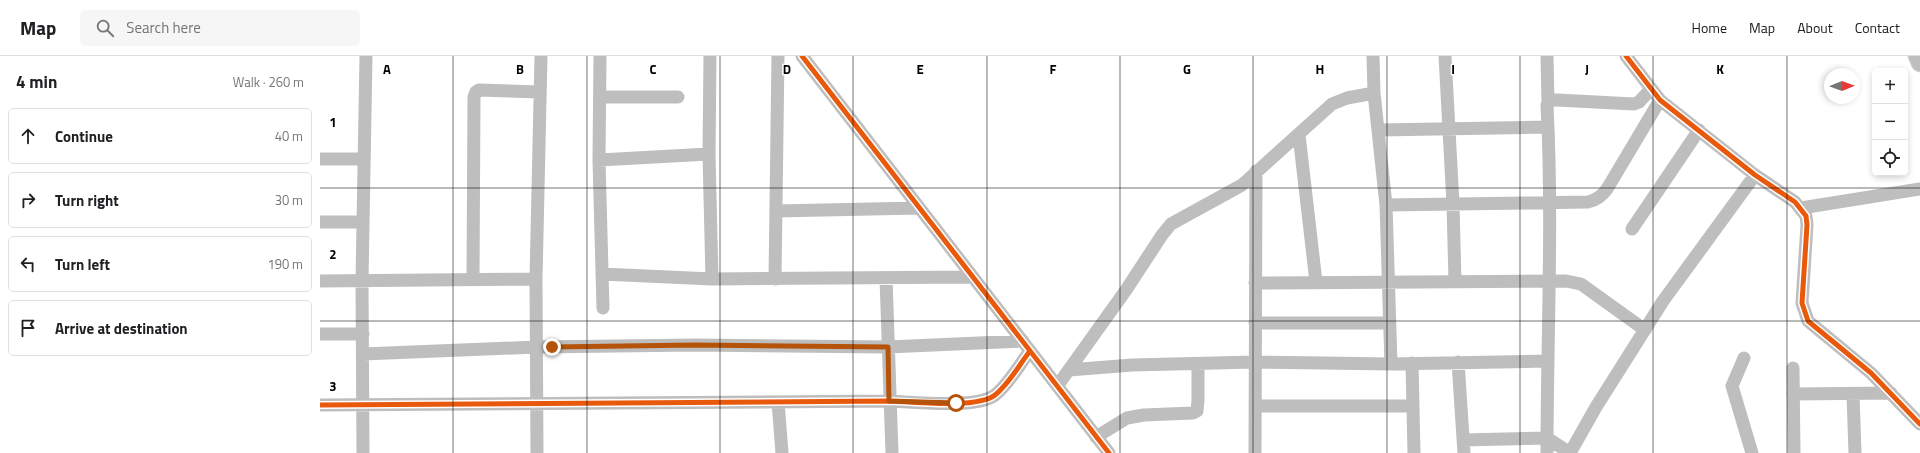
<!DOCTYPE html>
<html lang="en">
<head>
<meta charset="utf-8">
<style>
  :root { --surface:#fff; --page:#f6f6f6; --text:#202124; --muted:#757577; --line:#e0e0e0 }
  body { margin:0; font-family:"Titillium Web",sans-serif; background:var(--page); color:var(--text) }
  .controls { position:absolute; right:12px; top:12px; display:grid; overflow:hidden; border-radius:6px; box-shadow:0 2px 6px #0003 }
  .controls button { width:36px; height:36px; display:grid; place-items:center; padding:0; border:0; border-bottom:1px solid var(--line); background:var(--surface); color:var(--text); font:20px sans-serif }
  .compass { position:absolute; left:1504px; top:12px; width:36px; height:36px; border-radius:50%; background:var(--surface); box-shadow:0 2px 6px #0003; rotate:89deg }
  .stop { position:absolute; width:12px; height:12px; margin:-9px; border:3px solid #b45309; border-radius:50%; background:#fff }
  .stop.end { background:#b45309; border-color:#fff; box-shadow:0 1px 4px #0008 }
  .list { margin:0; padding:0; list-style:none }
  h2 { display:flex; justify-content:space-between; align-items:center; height:52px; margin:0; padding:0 16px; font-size:17px }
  h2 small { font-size:13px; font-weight:400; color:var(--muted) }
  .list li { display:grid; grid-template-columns:26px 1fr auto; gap:12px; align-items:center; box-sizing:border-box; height:56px; margin:0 8px 8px; padding:0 8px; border:1px solid var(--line); border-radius:6px }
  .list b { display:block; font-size:15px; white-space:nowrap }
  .list em { font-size:13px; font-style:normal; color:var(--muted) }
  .icon { flex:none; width:22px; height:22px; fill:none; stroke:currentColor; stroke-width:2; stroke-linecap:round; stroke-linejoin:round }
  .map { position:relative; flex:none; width:1600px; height:397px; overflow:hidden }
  header { display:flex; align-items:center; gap:24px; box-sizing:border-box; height:56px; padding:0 20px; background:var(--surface); border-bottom:1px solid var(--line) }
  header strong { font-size:19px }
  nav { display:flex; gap:22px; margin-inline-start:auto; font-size:14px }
  .search { width:280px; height:36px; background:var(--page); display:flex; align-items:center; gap:10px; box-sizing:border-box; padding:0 14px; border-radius:6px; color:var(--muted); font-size:15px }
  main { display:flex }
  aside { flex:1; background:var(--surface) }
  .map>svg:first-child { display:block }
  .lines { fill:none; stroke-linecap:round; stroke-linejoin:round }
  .major-casing { stroke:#dbdbdb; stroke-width:19 }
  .minor { stroke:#bebebe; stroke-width:13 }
  .major { stroke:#bebebe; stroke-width:17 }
  .cycleway-casing { stroke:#fff; stroke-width:8 }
  .cycleway { stroke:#e8590c; stroke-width:5 }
  .route { stroke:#b45309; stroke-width:5 }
  .grid { fill:none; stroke:#000; stroke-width:1; stroke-opacity:0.55 }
  .grid-label { font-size:13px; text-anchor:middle; font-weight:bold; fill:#000; stroke:#fff; stroke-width:3; stroke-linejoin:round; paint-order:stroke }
</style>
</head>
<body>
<header>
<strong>Map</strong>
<div class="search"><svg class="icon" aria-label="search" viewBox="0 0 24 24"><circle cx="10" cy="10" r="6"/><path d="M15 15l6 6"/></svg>Search here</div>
<nav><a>Home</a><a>Map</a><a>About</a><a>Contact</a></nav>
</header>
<main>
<aside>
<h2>4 min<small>Walk · 260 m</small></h2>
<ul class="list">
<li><svg class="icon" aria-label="ahead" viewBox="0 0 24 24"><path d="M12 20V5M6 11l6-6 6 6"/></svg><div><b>Continue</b></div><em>40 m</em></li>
<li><svg class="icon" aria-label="right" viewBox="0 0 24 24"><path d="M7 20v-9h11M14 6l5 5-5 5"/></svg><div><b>Turn right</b></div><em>30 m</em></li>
<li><svg class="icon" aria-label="left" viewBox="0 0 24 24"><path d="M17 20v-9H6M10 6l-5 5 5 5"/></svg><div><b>Turn left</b></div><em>190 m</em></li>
<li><svg class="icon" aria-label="arrive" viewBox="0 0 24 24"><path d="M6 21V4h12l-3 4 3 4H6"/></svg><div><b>Arrive at destination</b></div></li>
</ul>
</aside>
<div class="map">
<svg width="1600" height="397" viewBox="0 0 1600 397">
  <rect width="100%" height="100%" fill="#fff"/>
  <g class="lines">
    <g class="major-casing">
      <path id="major" d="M1597,0l3,7"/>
    </g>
    <path class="minor" d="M280,0l-1,104 4,148
      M390,0l-1,98 3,125
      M482,0l307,397
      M1053,0l1,37 12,112 5,159
      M1125,0l8,148 2,78
      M1227,0l1,46
      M1306,0l34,44 95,75 40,27 11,14 1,9 -5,78 6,18 63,52 49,51
      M280,41h78
      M1058,74l170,-3
      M979,79l17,147
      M0,103h44
      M279,104l110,-6
      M1066,149l202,-3c9,-2 14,-6 19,-13l53,-89
      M1481,152l119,-19
      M456,155l143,-3
      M0,166h43
      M1312,173l67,-99
      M282,218l110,5 260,-2
      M566,222l6,175
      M455,223l3,-223
      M153,224l1,-183 2,-5 3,-2 61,2
      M0,225l216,-2
      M935,227l311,-2 15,3 64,46
      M935,267h134
      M0,278h43
      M43,298l174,-7 158,-2 193,2 135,-6
      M1424,302l-12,28 20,67
      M1138,306l6,91
      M1092,307l2,90
      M1473,312l1,85
      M749,314l63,-5 123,-3 136,2 156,-3
      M738,329l68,-95 36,-55 9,-11 71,-39 90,-81 15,-6 27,-5
      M1473,338l98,-1
      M1533,338l2,59
      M458,346l4,51
      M0,349l569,-4c25,1 88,8 106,-6 14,-11 24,-30 35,-44
      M935,350h158
      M776,381l31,-19 17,-3 49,-2 4,-2 1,-11v-36
      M1143,384l84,-2 23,15
      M43,397l-1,-172 4,-225
      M217,397l-1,-174 5,-223
      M935,397l1,-282
      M1227,397c0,-116 6,-232 0,-348l5,-5h5l77,4 5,-2 12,-13
      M1250,397l26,-46 67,-106 92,-126"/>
    <use href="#major" class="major"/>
    <g class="cycleway-casing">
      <path id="cycleway" d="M482,0l307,397
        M1306,0l34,44 95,75 40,27 11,14 1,9 -5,78 6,18 63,52 49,51
        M0,349l569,-4c25,1 88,8 106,-6 14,-11 24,-30 35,-44"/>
    </g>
    <use href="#cycleway" class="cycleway"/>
  </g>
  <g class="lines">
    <path class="route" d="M232,291l143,-2 193,2 1,54 67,2"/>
  </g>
  <path class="grid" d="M133,0v397M267,0v397M400,0v397M533,0v397M667,0v397M800,0v397M933,0v397M1067,0v397M1200,0v397M1333,0v397M1467,0v397M0,132h1600M0,265h1600"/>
  <g class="grid-label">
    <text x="67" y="18">A</text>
    <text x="200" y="18">B</text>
    <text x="333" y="18">C</text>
    <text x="467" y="18">D</text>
    <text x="600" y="18">E</text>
    <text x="733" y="18">F</text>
    <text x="867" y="18">G</text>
    <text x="1000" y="18">H</text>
    <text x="1133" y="18">I</text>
    <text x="1267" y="18">J</text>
    <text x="1400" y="18">K</text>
    <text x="13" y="71">1</text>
    <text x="13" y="203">2</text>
    <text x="13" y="335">3</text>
  </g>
</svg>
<div class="controls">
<button>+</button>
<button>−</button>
<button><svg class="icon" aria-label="locate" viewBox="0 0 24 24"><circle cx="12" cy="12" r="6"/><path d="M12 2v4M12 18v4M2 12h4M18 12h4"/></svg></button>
</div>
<svg class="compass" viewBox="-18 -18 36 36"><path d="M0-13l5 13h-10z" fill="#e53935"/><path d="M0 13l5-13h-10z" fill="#757577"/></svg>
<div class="stop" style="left:636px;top:347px"></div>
<div class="stop end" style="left:232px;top:291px"></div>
</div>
</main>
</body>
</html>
